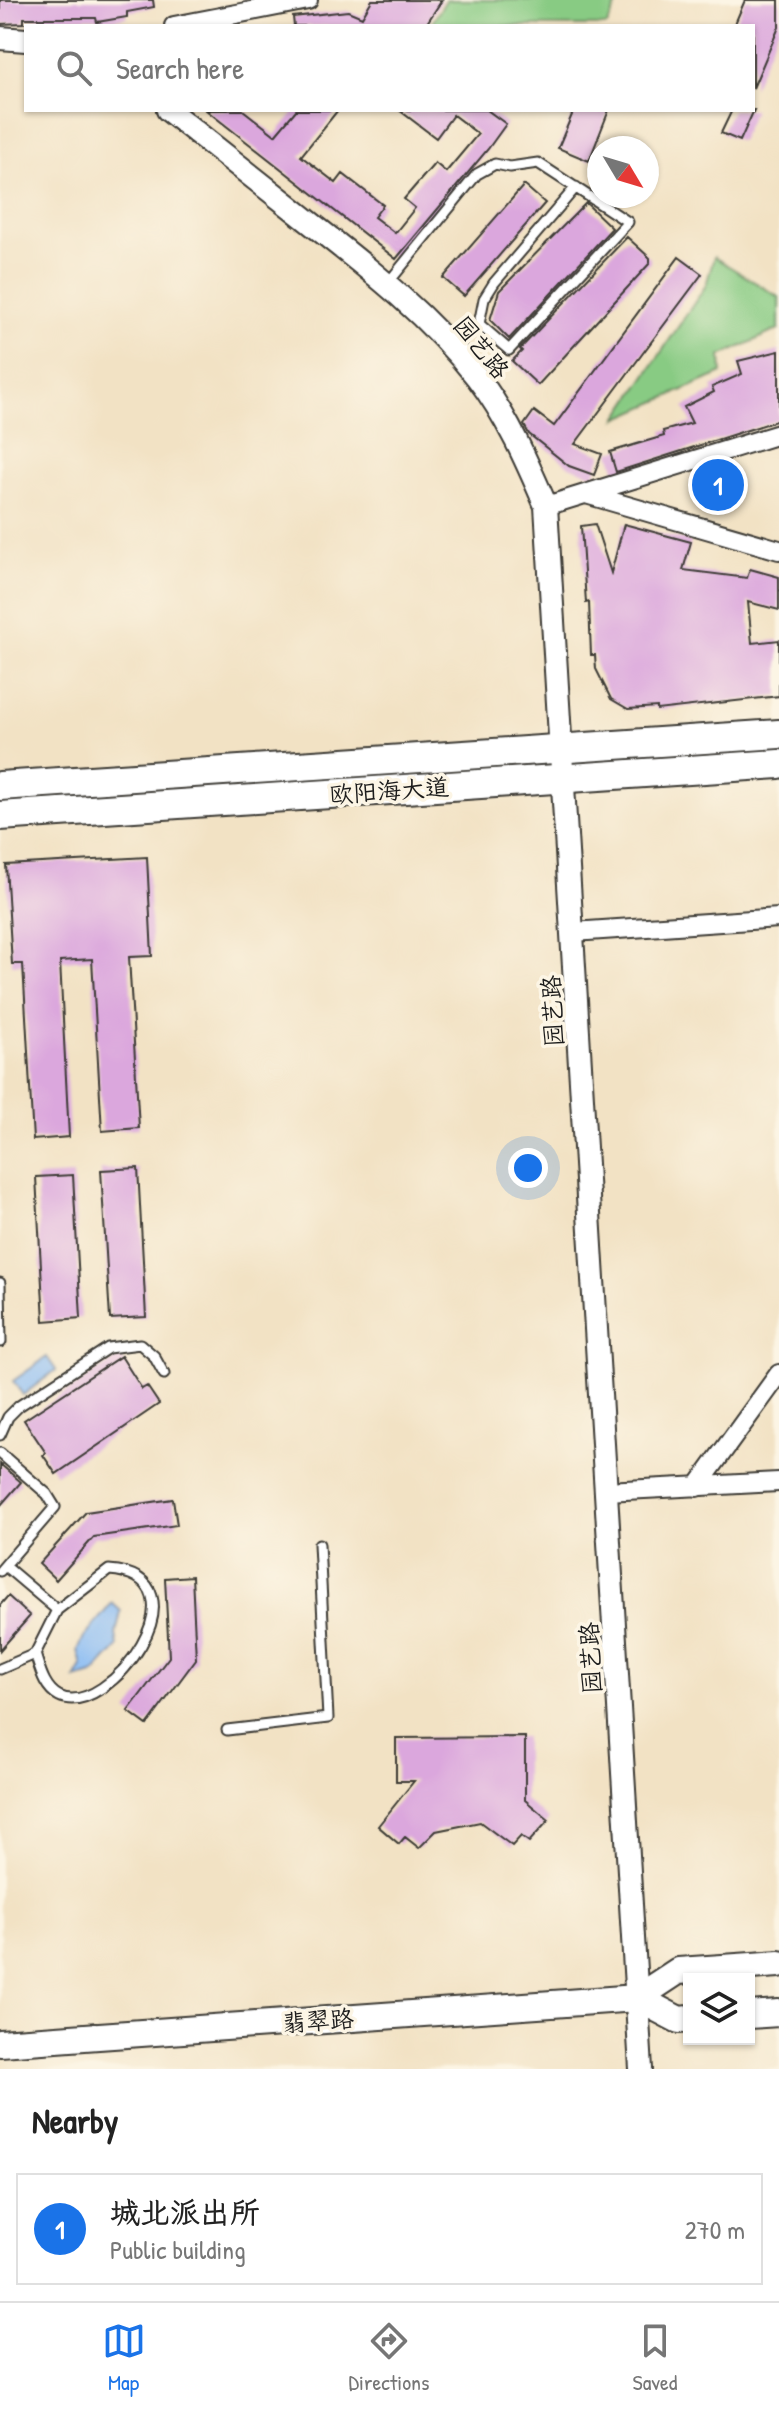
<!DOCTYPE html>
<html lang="en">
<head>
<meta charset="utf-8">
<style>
  :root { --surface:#fff; --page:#f2f2f2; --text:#222; --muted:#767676; --line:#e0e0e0; --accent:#1a73e8 }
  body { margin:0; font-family:"Patrick Hand","LXGW WenKai TC",sans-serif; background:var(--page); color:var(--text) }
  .controls { position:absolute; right:24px; bottom:24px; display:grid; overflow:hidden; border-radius:0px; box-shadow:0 2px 6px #0004 }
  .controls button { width:72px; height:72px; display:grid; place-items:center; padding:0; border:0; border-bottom:2px solid var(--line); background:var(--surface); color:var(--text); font:40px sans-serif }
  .compass { position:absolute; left:587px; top:136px; width:72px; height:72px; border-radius:50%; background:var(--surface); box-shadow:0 2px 6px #0004; rotate:128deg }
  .you { position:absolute; left:528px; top:1168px; width:28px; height:28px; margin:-20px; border:6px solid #fff; border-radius:50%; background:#1a73e8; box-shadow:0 0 0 12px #1a73e833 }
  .badge { display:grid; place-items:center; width:52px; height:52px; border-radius:50%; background:var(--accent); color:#fff; font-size:26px; font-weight:700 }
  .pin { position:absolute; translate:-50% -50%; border:4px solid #fff; box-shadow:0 2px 8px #0006 }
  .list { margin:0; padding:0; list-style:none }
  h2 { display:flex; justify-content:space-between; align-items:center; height:104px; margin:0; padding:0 32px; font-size:34px }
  h2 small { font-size:26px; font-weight:400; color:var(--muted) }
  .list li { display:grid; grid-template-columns:52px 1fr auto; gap:24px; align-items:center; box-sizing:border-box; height:112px; margin:0 16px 16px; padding:0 16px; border:2px solid var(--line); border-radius:0px }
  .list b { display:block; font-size:30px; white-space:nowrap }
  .list p { margin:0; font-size:26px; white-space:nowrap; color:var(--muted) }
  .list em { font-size:26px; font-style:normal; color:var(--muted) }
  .icon { flex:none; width:44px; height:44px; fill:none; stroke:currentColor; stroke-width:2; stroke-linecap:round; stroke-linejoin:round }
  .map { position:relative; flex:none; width:779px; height:2069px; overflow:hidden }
  .search { position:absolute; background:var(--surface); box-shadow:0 2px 6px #0004; left:24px; right:24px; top:24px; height:88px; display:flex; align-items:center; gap:20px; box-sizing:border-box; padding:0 28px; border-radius:0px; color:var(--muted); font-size:30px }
  .sheet { height:232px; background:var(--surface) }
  nav { display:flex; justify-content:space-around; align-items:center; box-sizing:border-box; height:112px; border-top:2px solid var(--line); background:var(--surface); font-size:22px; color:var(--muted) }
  nav a { display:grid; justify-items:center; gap:4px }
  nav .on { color:var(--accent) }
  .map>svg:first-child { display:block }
  .green { fill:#88cb83; stroke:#527450; stroke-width:2 }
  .water { fill:#86baf4; stroke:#516b88; stroke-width:2 }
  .building { fill:#dba7dd }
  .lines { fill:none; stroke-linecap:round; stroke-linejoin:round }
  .service-casing { stroke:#3c3a35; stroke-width:13 }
  .minor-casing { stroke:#3c3a35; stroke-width:22 }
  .tertiary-casing { stroke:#3c3a35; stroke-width:26 }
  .secondary-casing { stroke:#3c3a35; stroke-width:30 }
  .primary-casing { stroke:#3c3a35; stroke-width:32 }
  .service { stroke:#fff; stroke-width:9 }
  .minor { stroke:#fff; stroke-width:18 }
  .tertiary { stroke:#fff; stroke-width:22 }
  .secondary { stroke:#fff; stroke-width:26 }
  .primary { stroke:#fff; stroke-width:28 }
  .labels { text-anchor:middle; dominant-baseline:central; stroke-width:7; stroke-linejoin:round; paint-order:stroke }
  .street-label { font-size:24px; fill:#1c1c1c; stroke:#fcf5e5 }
</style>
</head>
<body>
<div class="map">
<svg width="779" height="2069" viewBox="0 0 779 2069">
  <rect width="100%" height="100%" fill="#fcf5e5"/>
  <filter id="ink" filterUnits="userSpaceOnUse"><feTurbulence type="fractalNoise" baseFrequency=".0125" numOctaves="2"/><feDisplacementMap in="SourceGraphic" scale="16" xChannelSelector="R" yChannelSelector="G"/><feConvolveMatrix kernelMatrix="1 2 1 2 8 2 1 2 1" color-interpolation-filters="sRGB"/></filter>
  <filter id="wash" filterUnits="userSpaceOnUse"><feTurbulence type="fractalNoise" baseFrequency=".006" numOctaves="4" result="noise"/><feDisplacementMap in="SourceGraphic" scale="32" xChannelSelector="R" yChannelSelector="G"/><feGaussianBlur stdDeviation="1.8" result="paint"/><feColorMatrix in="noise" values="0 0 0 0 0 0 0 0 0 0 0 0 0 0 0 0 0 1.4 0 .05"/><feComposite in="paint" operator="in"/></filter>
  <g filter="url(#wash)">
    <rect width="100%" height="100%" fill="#f2e2c4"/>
    <path class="green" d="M446,0h173l-12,26h-177z
      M714,257l65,40v32l-58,27 1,17 -105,46 89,-134z"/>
    <path class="water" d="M47,1357l9,13 -33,25 -10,-14z
      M112,1603l9,8 -5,23 2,13 -25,27 -18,5 7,-13 -4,-16 6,-13z"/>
    <g id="blocks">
      <path class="building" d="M0,0h153l1,7 -27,5v5l-30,5 -1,-4h-72v5l-24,1z
        M372,0h70l-17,26h-131l-1,-9 55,-6 14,6z
        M745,0h34v27l-26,61v-62h-19z
        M206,110h37l32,25 21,-25h42l-37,46 35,27 7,-9 40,31 -9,12 21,16 20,-25 -11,-9 31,-36 11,9 32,-38 -25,-19 -17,23 -37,-28h88l19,14 -18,25 -92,110z
        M574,110h35l-20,51 -31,-13z
        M732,110h22l-14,31 -19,-8z
        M524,185l21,18 -81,93 -21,-18z
        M586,203l26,25 -103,111 -19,-19 9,-29z
        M627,237l23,21v5l-112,122 -26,-24 10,-10 -2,-2z
        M679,257l23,17 -127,170 27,10 -8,21 -25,-9 -40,-32 -5,-9 10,-14 20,15z
        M779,351v69l-163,52 -6,-20 54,-16 -1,-5 29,-8 -8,-16 30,-15 -2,-5 30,-13 -4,-13z
        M595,524l16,49 13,-49 67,18 -8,28 64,8 3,-9 29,8v33l-31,-8 4,41 27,-3v56l-122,14v-3l-29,2 -17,-10 -15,-30 -1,-14h-4l-2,-53 -3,1 -5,-77z
        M147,857l5,99 -23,1 10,171 -37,3 -10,-172 -32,2 9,176 -36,3 -10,-176h-11l-6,-99z
        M138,1168l8,149 -36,2 -9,-149z
        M73,1175l8,143 -37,3 -8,-144z
        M121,1356l21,33 5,-3 12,18 -103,70 -13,-19 3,-2 -22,-33z
        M0,1464l21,18 -21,24z
        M173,1499l4,26 -83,12 -38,43 -17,-16 47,-52z
        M192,1576l4,83 -49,66 -19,-14 41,-54 -4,-79z
        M8,1596l22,20 -30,34v-45z
        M525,1737v63l24,20 -20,22 -8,-6 -9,10 -32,-24 -44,9 -17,17 -14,-11 -6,7 -21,-18 36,-45h-18v-43z"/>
    </g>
  </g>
  <g filter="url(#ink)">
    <use href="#blocks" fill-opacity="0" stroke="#3c3a35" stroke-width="2"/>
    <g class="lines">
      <g class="service-casing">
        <path id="service" d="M388,283l89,-109 18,-10 15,3 28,-4 90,59 -119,128 -30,-26 5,-25 10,-16 82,-96
          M0,1283l1,59
          M0,1435l8,-18 11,-11 89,-58 32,-4 14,12 10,18
          M0,1453l47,41 8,13 -55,64
          M5,1566l52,44
          M0,1669l35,-15 22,-44 52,-40c104,7 -1,151 -50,126 -15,-8 -19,-27 -24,-42
          M227,1730l101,-12 -9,-174"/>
      </g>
      <g class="minor-casing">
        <path id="minor" d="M174,26l134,-26
          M586,494l193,56
          M546,506l233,-72
          M573,932l206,-14
          M697,1487l82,-113
          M606,1491l173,-9"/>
      </g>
      <g class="tertiary-casing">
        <path id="tertiary" d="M0,38l26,2
          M168,110c48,38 96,76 144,114 60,47 118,93 165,153 30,39 50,85 69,129l95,1563"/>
      </g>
      <g class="secondary-casing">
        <path id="secondary" d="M637,1998l42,22 10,-1
          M749,2015l30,-2
          M0,2043l637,-45 41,-27 101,-7"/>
      </g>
      <g class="primary-casing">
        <path id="primary" d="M0,786l779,-52
          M0,816l779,-52"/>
      </g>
      <use href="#service" class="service"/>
      <use href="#minor" class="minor"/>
      <use href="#tertiary" class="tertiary"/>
      <use href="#secondary" class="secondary"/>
      <use href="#primary" class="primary"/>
    </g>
  </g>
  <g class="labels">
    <g class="street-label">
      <text transform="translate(482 347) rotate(51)">园艺路</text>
      <text transform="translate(389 790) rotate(-4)">欧阳海大道</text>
      <text transform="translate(552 1011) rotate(-93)">园艺路</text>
      <text transform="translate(590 1658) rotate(-93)">园艺路</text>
      <text transform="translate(318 2020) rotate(-4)">翡翠路</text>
    </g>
  </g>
</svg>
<div class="controls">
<button><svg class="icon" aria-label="layers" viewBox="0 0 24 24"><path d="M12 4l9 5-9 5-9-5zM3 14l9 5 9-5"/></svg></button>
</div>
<svg class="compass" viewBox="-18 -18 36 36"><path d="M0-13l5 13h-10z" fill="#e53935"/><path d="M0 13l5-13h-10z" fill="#767676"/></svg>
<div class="you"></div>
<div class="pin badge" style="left:718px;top:485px">1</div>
<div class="search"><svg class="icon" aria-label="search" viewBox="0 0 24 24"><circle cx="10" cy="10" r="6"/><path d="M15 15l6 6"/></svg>Search here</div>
</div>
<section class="sheet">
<h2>Nearby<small></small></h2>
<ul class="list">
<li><span class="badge">1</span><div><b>城北派出所</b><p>Public building</p></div><em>270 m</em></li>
</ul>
</section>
<nav>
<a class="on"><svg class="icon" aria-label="map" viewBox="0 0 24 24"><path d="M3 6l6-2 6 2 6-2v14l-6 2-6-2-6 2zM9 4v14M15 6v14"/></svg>Map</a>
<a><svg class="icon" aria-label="directions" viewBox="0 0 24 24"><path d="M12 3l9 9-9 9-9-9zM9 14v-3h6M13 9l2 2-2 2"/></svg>Directions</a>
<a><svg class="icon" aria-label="saved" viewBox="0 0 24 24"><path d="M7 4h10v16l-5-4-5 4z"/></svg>Saved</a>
</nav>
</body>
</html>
